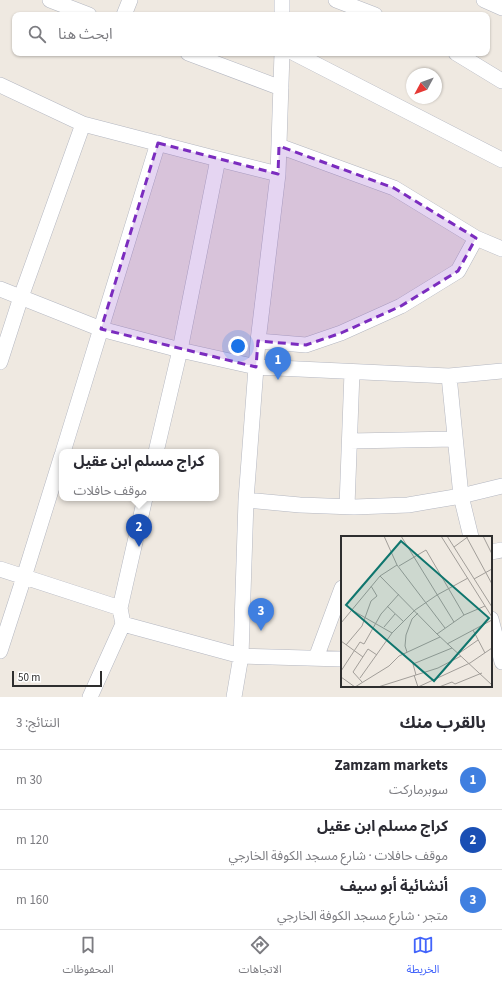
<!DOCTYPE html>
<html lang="ar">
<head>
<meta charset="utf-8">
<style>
  :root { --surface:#fff; --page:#f7f7f7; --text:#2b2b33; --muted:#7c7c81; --line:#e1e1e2; --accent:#4264fb }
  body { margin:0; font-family:"Source Sans 3","Noto Sans Arabic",sans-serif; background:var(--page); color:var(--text); direction:rtl }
  .compass { position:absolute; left:406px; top:68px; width:36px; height:36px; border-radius:50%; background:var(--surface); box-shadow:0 1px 3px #0004; rotate:229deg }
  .scale { position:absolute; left:12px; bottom:10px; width:90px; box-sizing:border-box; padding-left:4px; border:2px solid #2e2e2e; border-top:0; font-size:11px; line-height:14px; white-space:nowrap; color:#2e2e2e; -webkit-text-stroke:3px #fff; paint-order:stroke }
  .you { position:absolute; left:238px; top:346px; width:14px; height:14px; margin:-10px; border:3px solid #fff; border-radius:50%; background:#1a73e8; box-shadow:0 0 0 6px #1a73e833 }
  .badge { display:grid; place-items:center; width:26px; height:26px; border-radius:50%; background:var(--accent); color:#fff; font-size:13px; font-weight:700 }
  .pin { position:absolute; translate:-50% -33px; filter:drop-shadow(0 1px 2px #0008) }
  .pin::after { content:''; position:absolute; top:21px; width:14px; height:12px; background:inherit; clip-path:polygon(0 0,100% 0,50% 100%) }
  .popup { position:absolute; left:59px; top:449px; width:160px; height:52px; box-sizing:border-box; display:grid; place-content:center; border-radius:8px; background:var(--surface); filter:drop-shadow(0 1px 3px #0005); font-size:13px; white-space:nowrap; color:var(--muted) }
  .popup b { font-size:15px; color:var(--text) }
  .popup::after { content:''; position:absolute; left:50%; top:100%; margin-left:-8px; border:8px solid transparent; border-top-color:var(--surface) }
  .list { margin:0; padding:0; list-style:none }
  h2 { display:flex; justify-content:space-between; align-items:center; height:52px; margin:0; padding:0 16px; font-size:17px }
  h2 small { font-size:13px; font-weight:400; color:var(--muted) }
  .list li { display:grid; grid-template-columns:26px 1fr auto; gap:12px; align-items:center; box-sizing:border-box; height:60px; padding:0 16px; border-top:1px solid var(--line) }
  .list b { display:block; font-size:15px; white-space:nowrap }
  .list p { margin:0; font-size:13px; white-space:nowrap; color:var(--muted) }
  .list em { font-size:13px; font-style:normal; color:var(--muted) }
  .icon { flex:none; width:22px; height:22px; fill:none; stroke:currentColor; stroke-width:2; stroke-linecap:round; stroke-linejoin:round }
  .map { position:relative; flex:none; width:502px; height:697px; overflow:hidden; direction:ltr }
  .search { position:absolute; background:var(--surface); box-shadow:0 1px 3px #0004; left:12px; right:12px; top:12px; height:44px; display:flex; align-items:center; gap:10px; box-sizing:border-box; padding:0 14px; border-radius:8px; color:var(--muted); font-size:15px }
  .sheet { height:232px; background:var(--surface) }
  nav { display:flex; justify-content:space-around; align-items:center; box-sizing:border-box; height:56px; border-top:1px solid var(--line); background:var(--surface); font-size:11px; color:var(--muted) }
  nav a { display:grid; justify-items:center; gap:2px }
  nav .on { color:var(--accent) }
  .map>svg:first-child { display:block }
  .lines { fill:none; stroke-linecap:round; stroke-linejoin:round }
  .minor-casing { stroke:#b4b7c1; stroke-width:16 }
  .minor { stroke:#fff; stroke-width:15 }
  .marked { fill:#7b2cbf; fill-opacity:0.2; stroke:#7b2cbf; stroke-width:3; stroke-dasharray:8 5; stroke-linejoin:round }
  .inset-road { fill:none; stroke:#a29e99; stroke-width:1 }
  .view { fill:#0f766e; fill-opacity:0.15; stroke:#0f766e; stroke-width:2 }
  .inset-edge { fill:none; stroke:#2e2e2e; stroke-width:2 }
</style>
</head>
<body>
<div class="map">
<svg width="502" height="697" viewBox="0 0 502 697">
  <rect width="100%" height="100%" fill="#efe9e1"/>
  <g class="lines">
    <g class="minor-casing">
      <path id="minor" d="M50,0l39,15
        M282,0v15
        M336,0l39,15
        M484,0l18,8
        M124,15l6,-15
        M188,53l93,35
        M294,53l208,107
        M456,53l46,28
        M0,85l83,39 135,35 60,15
        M279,146l115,42 82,50 26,11
        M0,289l101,40 79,21 76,17 193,9 53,-5
        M258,341l48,4 35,-12 60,-27 57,-35 18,-33
        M0,362l21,-65 62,-173
        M449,376l12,120 10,41
        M350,441l105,-2
        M63,452l95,-309
        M156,452l24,-102 38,-191
        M246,500l54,5 54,2 54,-2 53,-9 41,-10
        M347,506l5,-134
        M491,552l11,-2
        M0,569l120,39
        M491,619l11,43
        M123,624l118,32 101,3
        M123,624l-3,-16 25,-110
        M0,651l24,-74 38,-122
        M316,658l26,-70
        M90,697l33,-73
        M234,697l7,-41 5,-156 12,-159 20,-167 4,-121"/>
    </g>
    <use href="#minor" class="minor"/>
  </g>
  <path class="marked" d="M158,143l120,31 1,-28 115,42 82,50 -18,33 -57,35 -60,27 -35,12 -48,-4 -2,26 -155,-38z"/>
  <g transform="translate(341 536)">
    <rect width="151" height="151" fill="#efe9e1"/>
    <path class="inset-road" d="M43,0l13,29 48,63M60,0l53,86M100,0l51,81M106,0l45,71M125,0l26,48M142,0l9,18M113,11l15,-11M58,30l27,-16 38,65M39,40l57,58 55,51M133,43l18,-10M46,70l17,16M9,73l42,24M0,87l39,-47 17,-11M43,91l11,-13M132,94l12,23M96,98l27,-19 21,-9M0,105l22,16M106,108l45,-24M5,109l16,-19 9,-25 6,-5 -6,-10M66,116l-2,-6 1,-11 6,-16 6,-6M117,118l20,-14M0,135l19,-29 4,2 17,-30 18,-20M73,139l4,12M75,139l-3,-11 39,-16M0,141l14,10M19,142l32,-45 23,-23 22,-15 31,-17M21,146l-9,-10 15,-23 9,6M14,151l34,-21 10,-10 41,-19M37,151l60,-19 23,-12M77,151l52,-24 22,-15M98,151l13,-5 3,2 27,-11"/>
    <path class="view" d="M60,5l88,77 -55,63 -88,-76z"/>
    <rect width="151" height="151" class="inset-edge"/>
  </g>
</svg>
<svg class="compass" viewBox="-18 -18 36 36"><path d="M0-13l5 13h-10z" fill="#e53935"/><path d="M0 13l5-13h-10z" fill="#7c7c81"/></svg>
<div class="scale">50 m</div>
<div class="you"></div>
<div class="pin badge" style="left:278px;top:380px;background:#3f7fe0">1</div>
<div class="pin badge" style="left:139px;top:547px;background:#1a4fb4">2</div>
<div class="popup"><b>كراج مسلم ابن عقيل</b>موقف حافلات</div>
<div class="pin badge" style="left:261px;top:631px;background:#3f7fe0">3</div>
<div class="search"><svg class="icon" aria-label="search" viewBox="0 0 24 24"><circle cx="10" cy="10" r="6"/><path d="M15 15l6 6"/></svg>ابحث هنا</div>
</div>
<section class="sheet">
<h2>بالقرب منك<small>النتائج: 3</small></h2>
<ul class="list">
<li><span class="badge" style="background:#3f7fe0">1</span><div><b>Zamzam markets</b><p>سوبرماركت</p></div><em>30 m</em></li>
<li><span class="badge" style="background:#1a4fb4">2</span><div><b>كراج مسلم ابن عقيل</b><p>موقف حافلات · شارع مسجد الكوفة الخارجي</p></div><em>120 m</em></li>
<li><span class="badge" style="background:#3f7fe0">3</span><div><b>أنشائية أبو سيف</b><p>متجر · شارع مسجد الكوفة الخارجي</p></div><em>160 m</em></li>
</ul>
</section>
<nav>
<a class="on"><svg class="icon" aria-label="map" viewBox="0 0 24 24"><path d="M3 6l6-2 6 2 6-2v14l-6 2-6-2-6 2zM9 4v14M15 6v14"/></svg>الخريطة</a>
<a><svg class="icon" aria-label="directions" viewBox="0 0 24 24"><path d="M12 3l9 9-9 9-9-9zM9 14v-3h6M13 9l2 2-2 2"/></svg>الاتجاهات</a>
<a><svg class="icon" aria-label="saved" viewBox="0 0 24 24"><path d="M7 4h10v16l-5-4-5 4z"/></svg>المحفوظات</a>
</nav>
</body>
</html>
